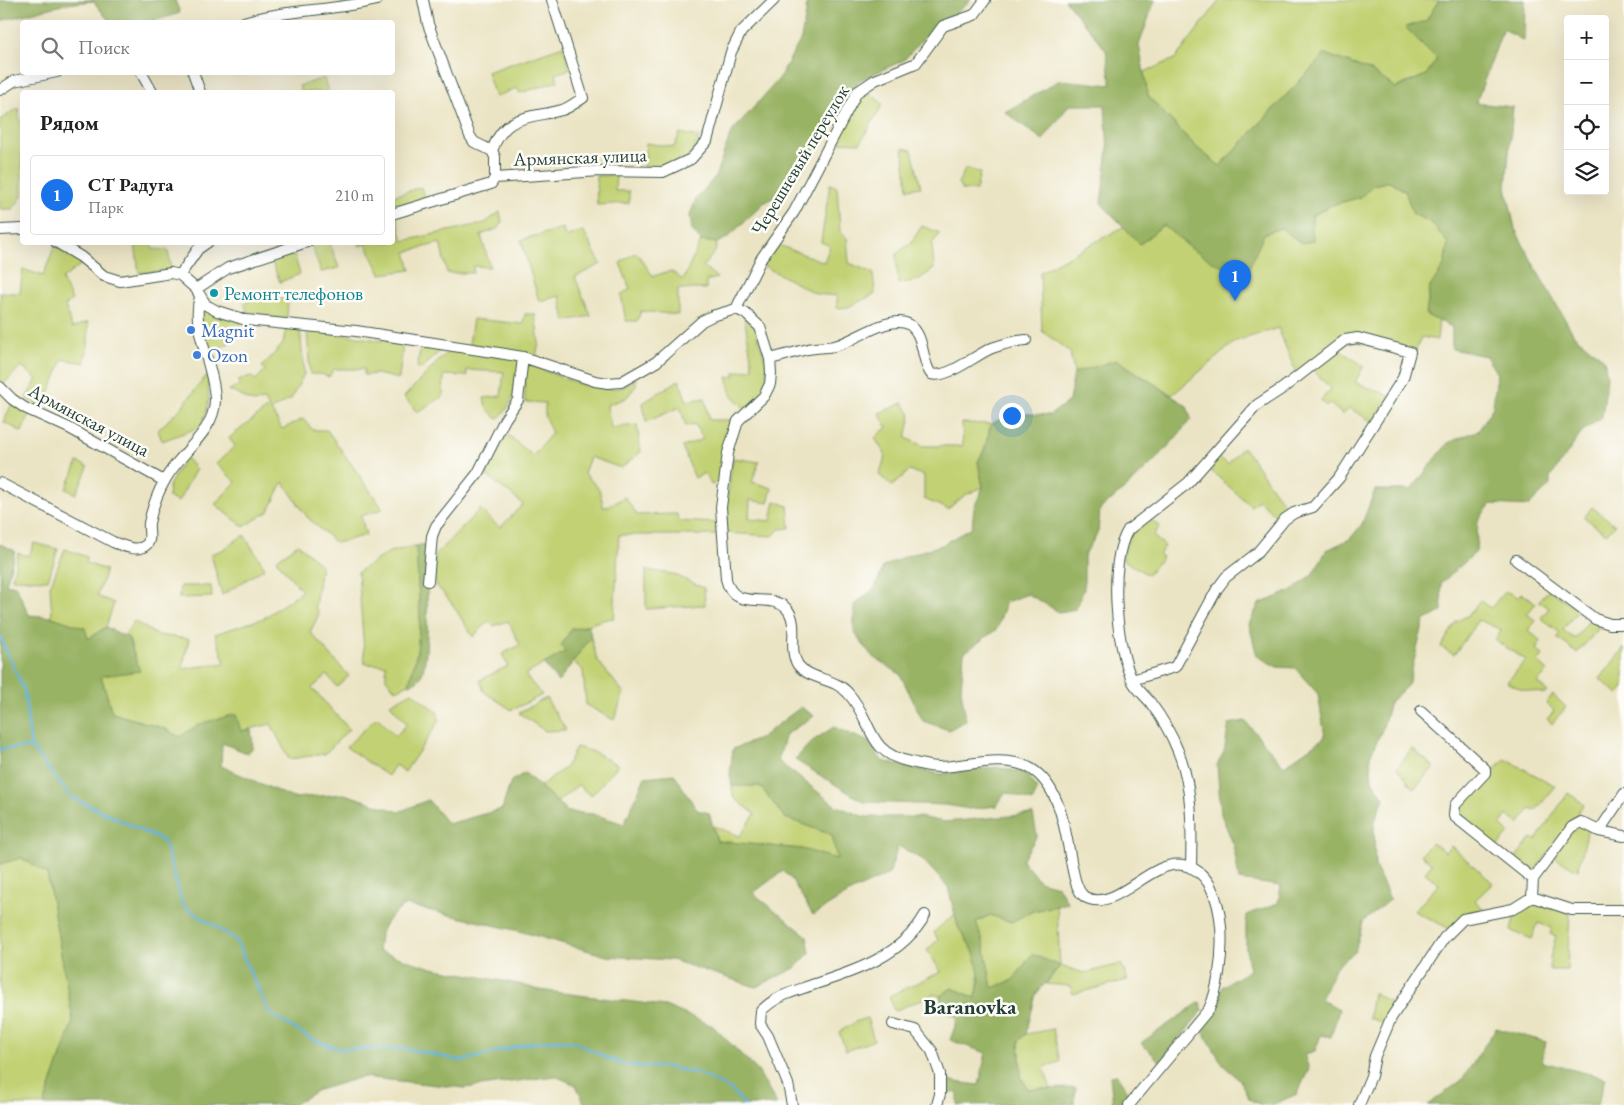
<!DOCTYPE html>
<html lang="ru">
<head>
<meta charset="utf-8">
<style>
  :root { --surface:#fff; --page:#f2f2f2; --text:#202124; --muted:#757577; --line:#e0e0e0; --accent:#1a73e8 }
  body { margin:0; font-family:"EB Garamond",serif; background:var(--page); color:var(--text) }
  .controls { position:absolute; right:15px; top:15px; display:grid; overflow:hidden; border-radius:5px; box-shadow:0 5px 20px #0002 }
  .controls button { width:45px; height:45px; display:grid; place-items:center; padding:0; border:0; border-bottom:1px solid var(--line); background:var(--surface); color:var(--text); font:25px sans-serif }
  .you { position:absolute; left:1011px; top:415px; width:18px; height:18px; margin:-12px; border:4px solid #fff; border-radius:50%; background:#1a73e8; box-shadow:0 0 0 8px #1a73e833 }
  .badge { display:grid; place-items:center; width:32px; height:32px; border-radius:50%; background:var(--accent); color:#fff; font-size:16px; font-weight:700 }
  .pin { position:absolute; translate:-50% -41px; filter:drop-shadow(0 1px 2px #0008) }
  .pin::after { content:''; position:absolute; top:26px; width:18px; height:15px; background:inherit; clip-path:polygon(0 0,100% 0,50% 100%) }
  .list { margin:0; padding:0; list-style:none }
  h2 { display:flex; justify-content:space-between; align-items:center; height:65px; margin:0; padding:0 20px; font-size:21px }
  h2 small { font-size:16px; font-weight:400; color:var(--muted) }
  .list li { display:grid; grid-template-columns:32px 1fr auto; gap:15px; align-items:center; box-sizing:border-box; height:80px; margin:0 10px 10px; padding:0 10px; border:1px solid var(--line); border-radius:5px }
  .list b { display:block; font-size:19px; white-space:nowrap }
  .list p { margin:0; font-size:16px; white-space:nowrap; color:var(--muted) }
  .list em { font-size:16px; font-style:normal; color:var(--muted) }
  .icon { flex:none; width:28px; height:28px; fill:none; stroke:currentColor; stroke-width:2; stroke-linecap:round; stroke-linejoin:round }
  .map { position:relative; flex:none; width:1624px; height:1105px; overflow:hidden }
  .search { position:absolute; background:var(--surface); box-shadow:0 5px 20px #0002; left:20px; top:20px; width:375px; height:55px; display:flex; align-items:center; gap:12px; box-sizing:border-box; padding:0 18px; border-radius:5px; color:var(--muted); font-size:19px }
  .panel { position:absolute; background:var(--surface); box-shadow:0 5px 20px #0002; left:20px; top:90px; width:375px; height:155px; border-radius:5px }
  .map>svg:first-child { display:block }
  .green { fill:#c2d173; stroke:#708754 }
  .forest { fill:#99b365; stroke:#5c784c }
  .lines { fill:none; stroke-linecap:round; stroke-linejoin:round }
  .stream { stroke:#64b3de; stroke-width:2.5 }
  .minor-casing { stroke:#3e564a; stroke-width:12 }
  .minor { stroke:#fff; stroke-width:10 }
  .culture-dot { fill:#0f9aa8; stroke:#fdfcf7; stroke-width:2 }
  .shop-dot { fill:#3f7fe0; stroke:#fdfcf7; stroke-width:2 }
  .labels { text-anchor:middle; dominant-baseline:central; stroke-width:5; stroke-linejoin:round; paint-order:stroke }
  .street-label { font-size:19px; fill:#1f3d34; stroke:#fdfcf7 }
  .culture-label { font-size:19px; fill:#0d838f; stroke:#fdfcf7; text-anchor:start }
  .shop-label { font-size:19px; fill:#366cbe; stroke:#fdfcf7; text-anchor:start }
  .quarter-label { font-size:21px; font-weight:bold; fill:#1f3d34; stroke:#fdfcf7 }
</style>
</head>
<body>
<div class="map">
<svg width="1624" height="1105" viewBox="0 0 1624 1105">
  <rect width="100%" height="100%" fill="#fdfcf7"/>
  <filter id="ink" filterUnits="userSpaceOnUse"><feTurbulence type="fractalNoise" baseFrequency=".02" numOctaves="2"/><feDisplacementMap in="SourceGraphic" scale="10" xChannelSelector="R" yChannelSelector="G"/><feConvolveMatrix kernelMatrix="1 2 1 2 8 2 1 2 1" color-interpolation-filters="sRGB"/></filter>
  <filter id="wash" filterUnits="userSpaceOnUse"><feTurbulence type="fractalNoise" baseFrequency=".0096" numOctaves="4" result="noise"/><feDisplacementMap in="SourceGraphic" scale="20" xChannelSelector="R" yChannelSelector="G"/><feGaussianBlur stdDeviation="1.12" result="paint"/><feColorMatrix in="noise" values="0 0 0 0 0 0 0 0 0 0 0 0 0 0 0 0 0 1.4 0 .05"/><feComposite in="paint" operator="in"/></filter>
  <g filter="url(#wash)">
    <rect width="100%" height="100%" fill="#ebe4c4"/>
    <path class="green" d="M1220,0h219l-13,21 11,38 -11,16 -31,13 -24,-17 -46,-17 -105,112 -24,-19 -48,-51 -4,-24 31,-13z
      M563,46l7,23 -14,5 2,7 -38,12 -3,-5 -22,9 -8,-25z
      M324,78l4,14h-27l-2,-6z
      M866,91l17,13 -23,39 -27,-1 26,-47z
      M18,108l4,24v64l-9,13h-13v-89z
      M680,133l19,4c-9,30 -27,32 -55,31l2,-25 28,4z
      M903,148l9,2 9,37 -13,2z
      M966,168l14,5 -4,17h-14l-4,-7z
      M616,175l-1,16h14v12l-32,2 -1,-29z
      M1390,181l17,12 6,21 17,8 18,21 -4,23 -14,21 -4,28 13,4 -2,21 -16,-3 -7,19 -57,-14 -9,1 -8,7 24,16 -9,16 35,14 -17,26 -24,-14 -6,7 -14,-12 -3,3 -5,-6 10,-11 -18,-19 -16,5 -19,-47 -42,13 -64,54 -55,-35 -43,13 -4,-21 -28,-21 -2,-59 85,-46 15,18 23,-19 32,27 72,-24h14l20,15 11,-27 20,-11 29,-8 12,-12z
      M830,184l7,3 3,45 7,6 2,25 24,10 2,21 -27,13 -11,1v-12l-21,-2 -54,-29 14,-21 48,18 6,-16 -9,-4z
      M421,187l5,14 -33,10v-15z
      M500,212l2,9 -3,7 -18,7 9,32 -17,-1v7h-26l-7,-30 -34,9 5,18 -30,4 -15,-30 -6,2 -1,-3 33,-1 1,-26 3,-1 7,26 82,-18z
      M922,226l18,7 -8,11 2,25 -16,11 -20,4 -2,-30 15,-11z
      M563,228l2,9 18,-6 18,33 -26,13 16,39 -26,5 -5,-25 -21,5 -18,-61z
      M701,241l16,2 -2,9 -12,14 14,12 -11,3v8h-28v26l-37,-4 -4,10h-11l-5,-26 9,-6 -10,-26 16,-11 17,24 18,-5 12,9z
      M316,242l14,1 9,25 -18,4 -10,-28z
      M135,243h17v6l16,1 3,20 -32,3z
      M55,245l28,18 -21,16 10,21 -7,6 7,22 16,-6v24l-4,17 -21,-4 -20,49 -17,-10 11,-19 -16,-13 -17,18 -4,-3v-88h20l3,-24 20,7z
      M293,251l7,23 -20,8 -10,-25z
      M269,294l2,5h17l-1,20 -38,-4 -5,-12z
      M200,300l42,22 -12,20 -20,13 -11,-38z
      M525,314h10l4,29 -3,14 -67,-13 4,-25 50,5z
      M744,315l11,12 12,37v20l-9,14 -13,11 -14,-14 -4,-18 8,-1v-4l18,-3z
      M286,328l14,1 4,45 -13,25 -20,11 11,19 21,-10 10,11h14l56,79 -22,7 5,19 -30,8 -28,-25 -25,-36 -14,29 -25,16 -29,-23 21,-22 -20,-18 19,-18 -6,-8 40,-31 -5,-7 -11,2 -24,-12 10,-5 -1,-4 12,-5 6,4 9,-10 -3,-3 21,-23z
      M307,329l96,15 -4,35 -22,-5 -13,1v-6h-30l-5,8 -8,-3h-11z
      M421,343l22,5 -23,22 -3,-3z
      M451,348l70,11c-4,22 -5,46 -24,60l-11,-12 -2,-9 17,-2 3,-24 -37,-2v6l-23,-1 -1,22 -26,15 -13,-15z
      M529,364c24,10 68,31 94,23 4,-2 9,-6 13,-9v8l-10,12 -19,7 4,23 26,-3 4,27 -20,16 -31,-11 -6,16 15,16 5,19 21,-11 12,18 40,-1 1,7 39,2 -1,12h-97l-5,83c-14,1 -28,9 -43,11l-6,23 -40,23 17,20 -30,15 -28,-18 -4,-12 28,-14 -6,-12 18,-9 -12,-24 -15,5 -5,-5 -15,16 -20,-32 -16,-19 -4,-11 3,-21 44,-45 20,19 23,-24 -37,-29 21,-41 26,22 19,-23 -7,-16v-14l-20,-1v-30z
      M207,375c3,21 3,33 -7,52l-38,14 -4,-11 22,-21z
      M679,380l8,21 18,-3 4,22h28l-8,12 -8,50 -10,3 -6,-12 -10,5 -13,-31 21,-8 -8,-15 -9,2 -6,-19 -34,15 -3,-19z
      M12,403l18,10 -8,19 -18,-10z
      M903,403l8,12 -5,23 17,8h40l-1,-23 29,1 -6,24 -7,14 5,25 -18,8 -17,14 -24,-10v-24l-15,-4 -17,15 -13,-11 7,-19 -11,-18 12,-11 -8,-14z
      M1243,447c17,21 29,44 47,63l-10,10 -21,-20 -8,6 -43,-38 10,-11 10,7z
      M185,457l11,12 -18,33 -10,-5 1,-11z
      M733,458l26,4 -7,20 20,6 -4,15 -18,-3 -1,19 22,2 4,-20 13,5 2,22 -11,1 -6,7 -47,-3v-25z
      M78,462l10,5 -12,27 -10,-5z
      M1592,507l23,18 -9,9 -22,-17z
      M1148,518l12,8 -7,10 12,10 -6,9 3,2 -14,18 -26,-16 7,-24z
      M244,535l21,33 -43,27 -11,-41 11,-4z
      M34,543l24,6 -10,31 -36,-1 6,-26 11,3z
      M298,544l23,21 -6,42 4,7 -9,18 39,44 -12,11 -10,-12 -15,13 37,41 -24,25 -36,5 -18,-35 -30,7 -42,-7 -19,13 -17,-9 -51,-15 -11,-38 38,-4 -10,-33 -5,-2 10,-15 23,14 32,4 -7,30 43,-6 -10,-29 49,-16 38,-27 -26,-31z
      M416,546l4,73 -3,33 -8,32 -13,6 -10,-11v-14l-21,-1 -7,-92 31,-20z
      M65,549l22,8 -1,6 20,7 -9,26 17,7 -8,24 -18,12 -4,-11 -32,-11 -2,-31z
      M646,570l27,4 31,14 1,17 -59,4z
      M180,586h31l1,11 -33,1z
      M1549,589l29,21 -15,20 12,9 15,-20 13,5 -26,29 -20,-15 3,-5 -19,-15 8,-10 -10,-7z
      M1505,591l13,6 3,-4 15,10 -9,11 9,7 -8,9 13,11 -5,8 7,6 -5,7 10,9 -11,12 11,9 -3,2 -25,-5 -13,-7 19,-22 -31,-20 7,-10 -24,-10 -24,35 -13,-8 16,-26 12,-6 11,-15 11,8z
      M591,637l6,23 27,33 -10,27 -28,-15 -3,-35 -11,-9z
      M1624,648v40l-6,6 -18,-15z
      M412,692l26,21 1,8 -34,51 -10,-7 -7,11 -42,-29 31,-30 19,19 11,-12 -17,-20z
      M1553,695l13,12 -14,17 -5,-5 7,-8 -8,-8z
      M546,698l20,32 -21,1 -26,-18z
      M576,747l18,5 24,13 -27,31 -13,-11 -21,17 -17,-16 26,-19z
      M1412,748l22,19 -20,22 -17,-21z
      M1505,759l51,27 -21,25 -5,-2 -11,15 -12,-9 -7,10 9,8 -12,14 -40,-33v-8z
      M732,786h28l25,32 48,17 4,25 -35,-11 -85,-8 -4,-15 27,10 15,-22 -22,-17z
      M1568,793l16,11 -51,70 -18,-16 17,-20 4,2z
      M1580,826l8,3 -10,41 -25,-13 14,-22z
      M1432,842l13,10 6,-6 42,37 -18,17 10,11 -35,18 -36,-18 25,-27 -14,-11 7,-10 -11,-8z
      M21,858l26,15 26,148 -29,84h-44v-241z
      M1532,899l38,14 -3,57h-17v-12l6,-22 -6,-2 2,-6 -14,-5 -6,16 -21,-8 5,-21z
      M1057,906l3,60 24,7 37,-9 7,16 -55,14 -3,-8 -24,-2 14,-18 -68,23 -8,-45 -8,-22 14,-7 21,7 22,-11z
      M955,914c3,15 12,23 18,36 8,15 6,32 3,48l-24,-10 -12,8 -6,-2 -40,17 -5,-15 52,-24 -14,-22 11,-10 -4,-8z
      M1373,993l25,13 -12,18 -17,-6z
      M867,1018l7,22 -28,11 -7,-19 18,-11z
      M1053,1029l7,33 -16,5 7,23 -23,-1 -7,-12 -2,-37 7,-6z"/>
    <path class="forest" d="M0,0h175l5,13 -29,9h-41l-17,-21 -27,3 -66,17z
      M807,0h164l-18,16 -18,9 -31,35 -44,20 -73,112 -22,10 -38,36 -10,5 -16,-2 -9,-11 -2,-15 6,-16 19,-22 16,-44 47,-53 23,-41 5,-26z
      M1065,0h90l-16,45 9,51 48,51 24,19 105,-112 46,17 25,17 30,-13 11,-16 -32,-32 21,-6 13,-21h86l-1,41 -21,-12 -27,74 37,4 -7,80 9,42 22,42 37,64 30,24 3,18 -5,40 -19,14 -33,47v7l-21,21 -38,-2 -13,16 -2,32 -35,31 1,28 -18,10 -16,64 -18,17 -8,28 -12,26 2,24 12,18 -10,25 1,43 15,33 -27,23 -8,30 -19,14 -15,33 18,10 -8,28 -10,-2 -6,16 -11,3 5,15 -12,25 -25,11h-11l-12,-6 -9,-19 -17,-15 -24,-41 15,-12 9,-26 27,-16 -4,-21v-34l32,-12 3,-17 -42,-6 -5,-34 -13,-32 -4,-49 7,-13 5,-28 16,-3 39,45 41,-29 -7,-43 -23,-26 -18,-1 -20,-11 -8,-32 10,-20 32,-13 20,-15 16,-26 23,-11 12,-15 13,-34h36l37,-47 31,-13 14,-23 4,-33 -11,-18 -34,-7v-22l-26,-12 4,-28 14,-21 4,-23 -18,-21 -17,-8 -8,-23 -15,-10 -17,4 -12,12 -29,8 -20,10 1,26 -12,2 -20,-15 -17,6 -18,41c-36,-11 -54,-26 -83,-50l-23,19 -39,-41 7,-53 -3,-45h-36l-26,35 -38,-28 55,-32 51,5 -5,-35z
      M1117,360l70,46 4,13c-26,34 -58,64 -91,90l-2,23 -14,24v33l-8,20 -17,3 -31,-18 -22,8 -9,27 -33,24 -3,37 5,30 -17,10 -26,-9 -23,-47 -28,-18 -18,-24v-27l21,-17 8,-21 23,-11 36,-11 30,-18 2,-19 9,-21 -5,-25 7,-14 6,-24 22,-11 37,2 19,-14 5,-28z
      M0,544l15,7 -9,33 10,2 13,29 23,2 33,11 3,11 18,-12 22,11 12,33 -39,5 11,37 51,15 17,9 19,-13 37,-10 5,17 10,-2 2,19 -6,5 -25,-10 -1,23 72,32 52,-4 54,18 29,-12 20,24 54,-15 9,-28 14,-8 43,39 25,2 31,10 21,-47 29,-3 23,36 12,3 8,28 85,8 35,10 -5,-24 -47,-17 -25,-32h-28l-2,-12 3,-25 26,-10 42,-32 13,9 -28,18 -8,27 58,45 29,11h54l26,5 88,-8 4,22 -15,24 17,21 19,5 10,17 -35,8 -22,11 -21,-7 -14,7 8,22 8,44 21,-8 19,-26 28,12 -24,28 -10,40 -7,6 2,37 7,12 48,-1 -2,16 -116,1v-12l-13,-1 2,-11 32,4 7,-32 -36,-13 8,-22 -15,-8 -3,-14 12,-8 24,10 4,-20 -6,-26 -16,-25 -10,-40 -26,-28 -24,-13 -9,28 -37,17 -39,24 -21,-35 -9,-9 -30,22 54,43 3,17 -15,15 -39,19 -84,-27 -65,-4 -88,-25 -113,-26c-20,13 -26,23 -28,46l54,17 87,16 20,6 126,16 48,20 45,45 19,34h-192l-9,-20 -21,-9 -90,12 -103,-11 -44,13 -25,15h-249l29,-84 -26,-147 -26,-16 -21,6z
      M426,544c0,25 5,114 -5,132 -2,5 -7,7 -12,8l8,-32 3,-33 -4,-73z
      M589,626l2,11 -33,45 -14,-18 21,-12 -4,-6 10,-17z
      M834,727l35,15 13,19 58,13 56,-7 29,6 13,16 -6,12 -27,-9 -8,14 -28,3 -23,-4 -82,-3 -69,-42 16,-18z
      M1200,1002l3,8 -43,52 -19,-19z
      M1496,1028l50,14 -4,20 64,16 -9,27h-169l34,-25z
      M1117,1075l12,18 -6,12h-10l-3,-29z"/>
    <g class="lines">
      <path class="stream" d="M0,637l24,53 7,57 40,50 93,44 19,65 52,33 34,74 44,27 26,9h70l53,12 68,-18 26,-3 19,2 36,18 20,6 37,1 32,7 31,16 14,15
        M0,749l31,-2"/>
    </g>
  </g>
  <g filter="url(#ink)">
    <g class="lines">
      <g class="minor-casing">
        <path id="minor" d="M423,0l5,24 42,112 4,6 18,9
          M244,22c43,-13 89,-11 133,-22
          M141,72l11,20
          M193,72l7,20
          M0,90l14,-9 43,-9
          M495,178v-21l-3,-6c13,-38 37,-32 70,-41 7,-2 14,-8 21,-12l-31,-98
          M392,214l99,-30 4,-6 105,-7 63,1 28,-13 16,-18 24,-89 10,-20 33,-32
          M0,230l22,-1
          M56,242l25,15 23,19 16,5 51,-8 9,2 16,14 10,16 11,6 29,9 110,11 143,22 24,4 72,24 13,2 13,-1 35,-20 46,-41 10,-5 24,-7 9,4 15,14 10,32 1,14 -1,11 -6,12 -26,25 -10,32 -7,54 5,72c8,35 44,11 61,30 13,15 0,40 11,56 12,15 37,13 50,28 26,28 17,60 63,69 9,2 19,5 29,5 27,-1 60,-12 86,-1 51,24 37,118 59,131 30,17 65,-38 98,-32 51,10 42,111 26,144l-80,96
          M180,275l18,-26 10,-7
          M196,289l32,-21 79,-26
          M736,309l25,-50 33,-47 63,-120 18,-12 41,-17 27,-37 31,-11 11,-15
          M770,359c13,-3 25,-7 38,-10 10,-2 21,-1 30,-4 19,-6 54,-32 72,-20 15,11 11,36 21,49 17,5 44,-19 61,-26 11,-4 22,-7 34,-8
          M0,387l12,12 13,9 44,20 95,53
          M0,483l113,59c9,3 24,11 33,3 6,-5 2,-15 3,-22 3,-14 9,-31 16,-43 14,-27 49,-47 50,-79 0,-34 -25,-74 -15,-104
          M1516,560l79,59 15,5h14
          M428,581l4,-45 4,-10 42,-53 27,-54 13,-19 5,-43
          M1132,680l43,-13 42,-78 9,-12 31,-24 28,-34 9,-6 19,-6 26,-29 64,-100 7,-26 -52,-14 -13,2 -62,48 -26,17 -69,78 -60,47c-20,33 -12,118 5,152 4,7 12,14 17,20 12,16 21,31 28,49 15,36 14,79 13,117
          M1421,711l64,58v4l-30,32 -1,11 79,63
          M1599,831l25,5
          M1532,897l40,13h52
          M893,1024l22,6 17,21 8,23v20l-3,11
          M792,1105l-4,-21 -20,-48 -8,-12 1,-13c16,-16 32,-19 54,-27 41,-13 88,-29 110,-69
          M1359,1105l12,-29 4,-20 16,-38 53,-80 19,-19 50,-10 19,-12 1,-18 39,-52 9,-5 18,9 25,-37"/>
      </g>
      <use href="#minor" class="minor"/>
    </g>
  </g>
  <circle class="culture-dot" cx="214" cy="293" r="5"/>
  <g class="shop-dot">
    <circle cx="191" cy="330" r="5"/>
    <circle cx="197" cy="355" r="5"/>
  </g>
  <g class="labels">
    <g class="street-label">
      <text transform="translate(580 157) rotate(-2)">Армянская улица</text>
      <text transform="translate(800 160) rotate(-59)">Черешневый переулок</text>
      <text transform="translate(89 420) rotate(28)">Армянская улица</text>
    </g>
    <g class="culture-label">
      <text x="224" y="293">Ремонт телефонов</text>
    </g>
    <g class="shop-label">
      <text x="201" y="330">Magnit</text>
      <text x="207" y="355">Ozon</text>
    </g>
    <g class="quarter-label">
      <text x="970" y="1006">Baranovka</text>
    </g>
  </g>
</svg>
<div class="controls">
<button>+</button>
<button>−</button>
<button><svg class="icon" aria-label="locate" viewBox="0 0 24 24"><circle cx="12" cy="12" r="6"/><path d="M12 2v4M12 18v4M2 12h4M18 12h4"/></svg></button>
<button><svg class="icon" aria-label="layers" viewBox="0 0 24 24"><path d="M12 4l9 5-9 5-9-5zM3 14l9 5 9-5"/></svg></button>
</div>
<div class="you"></div>
<div class="pin badge" style="left:1235px;top:301px">1</div>
<div class="search"><svg class="icon" aria-label="search" viewBox="0 0 24 24"><circle cx="10" cy="10" r="6"/><path d="M15 15l6 6"/></svg>Поиск</div>
<section class="panel">
<h2>Рядом<small></small></h2>
<ul class="list">
<li><span class="badge">1</span><div><b>СТ Радуга</b><p>Парк</p></div><em>210 m</em></li>
</ul>
</section>
</div>
</body>
</html>
